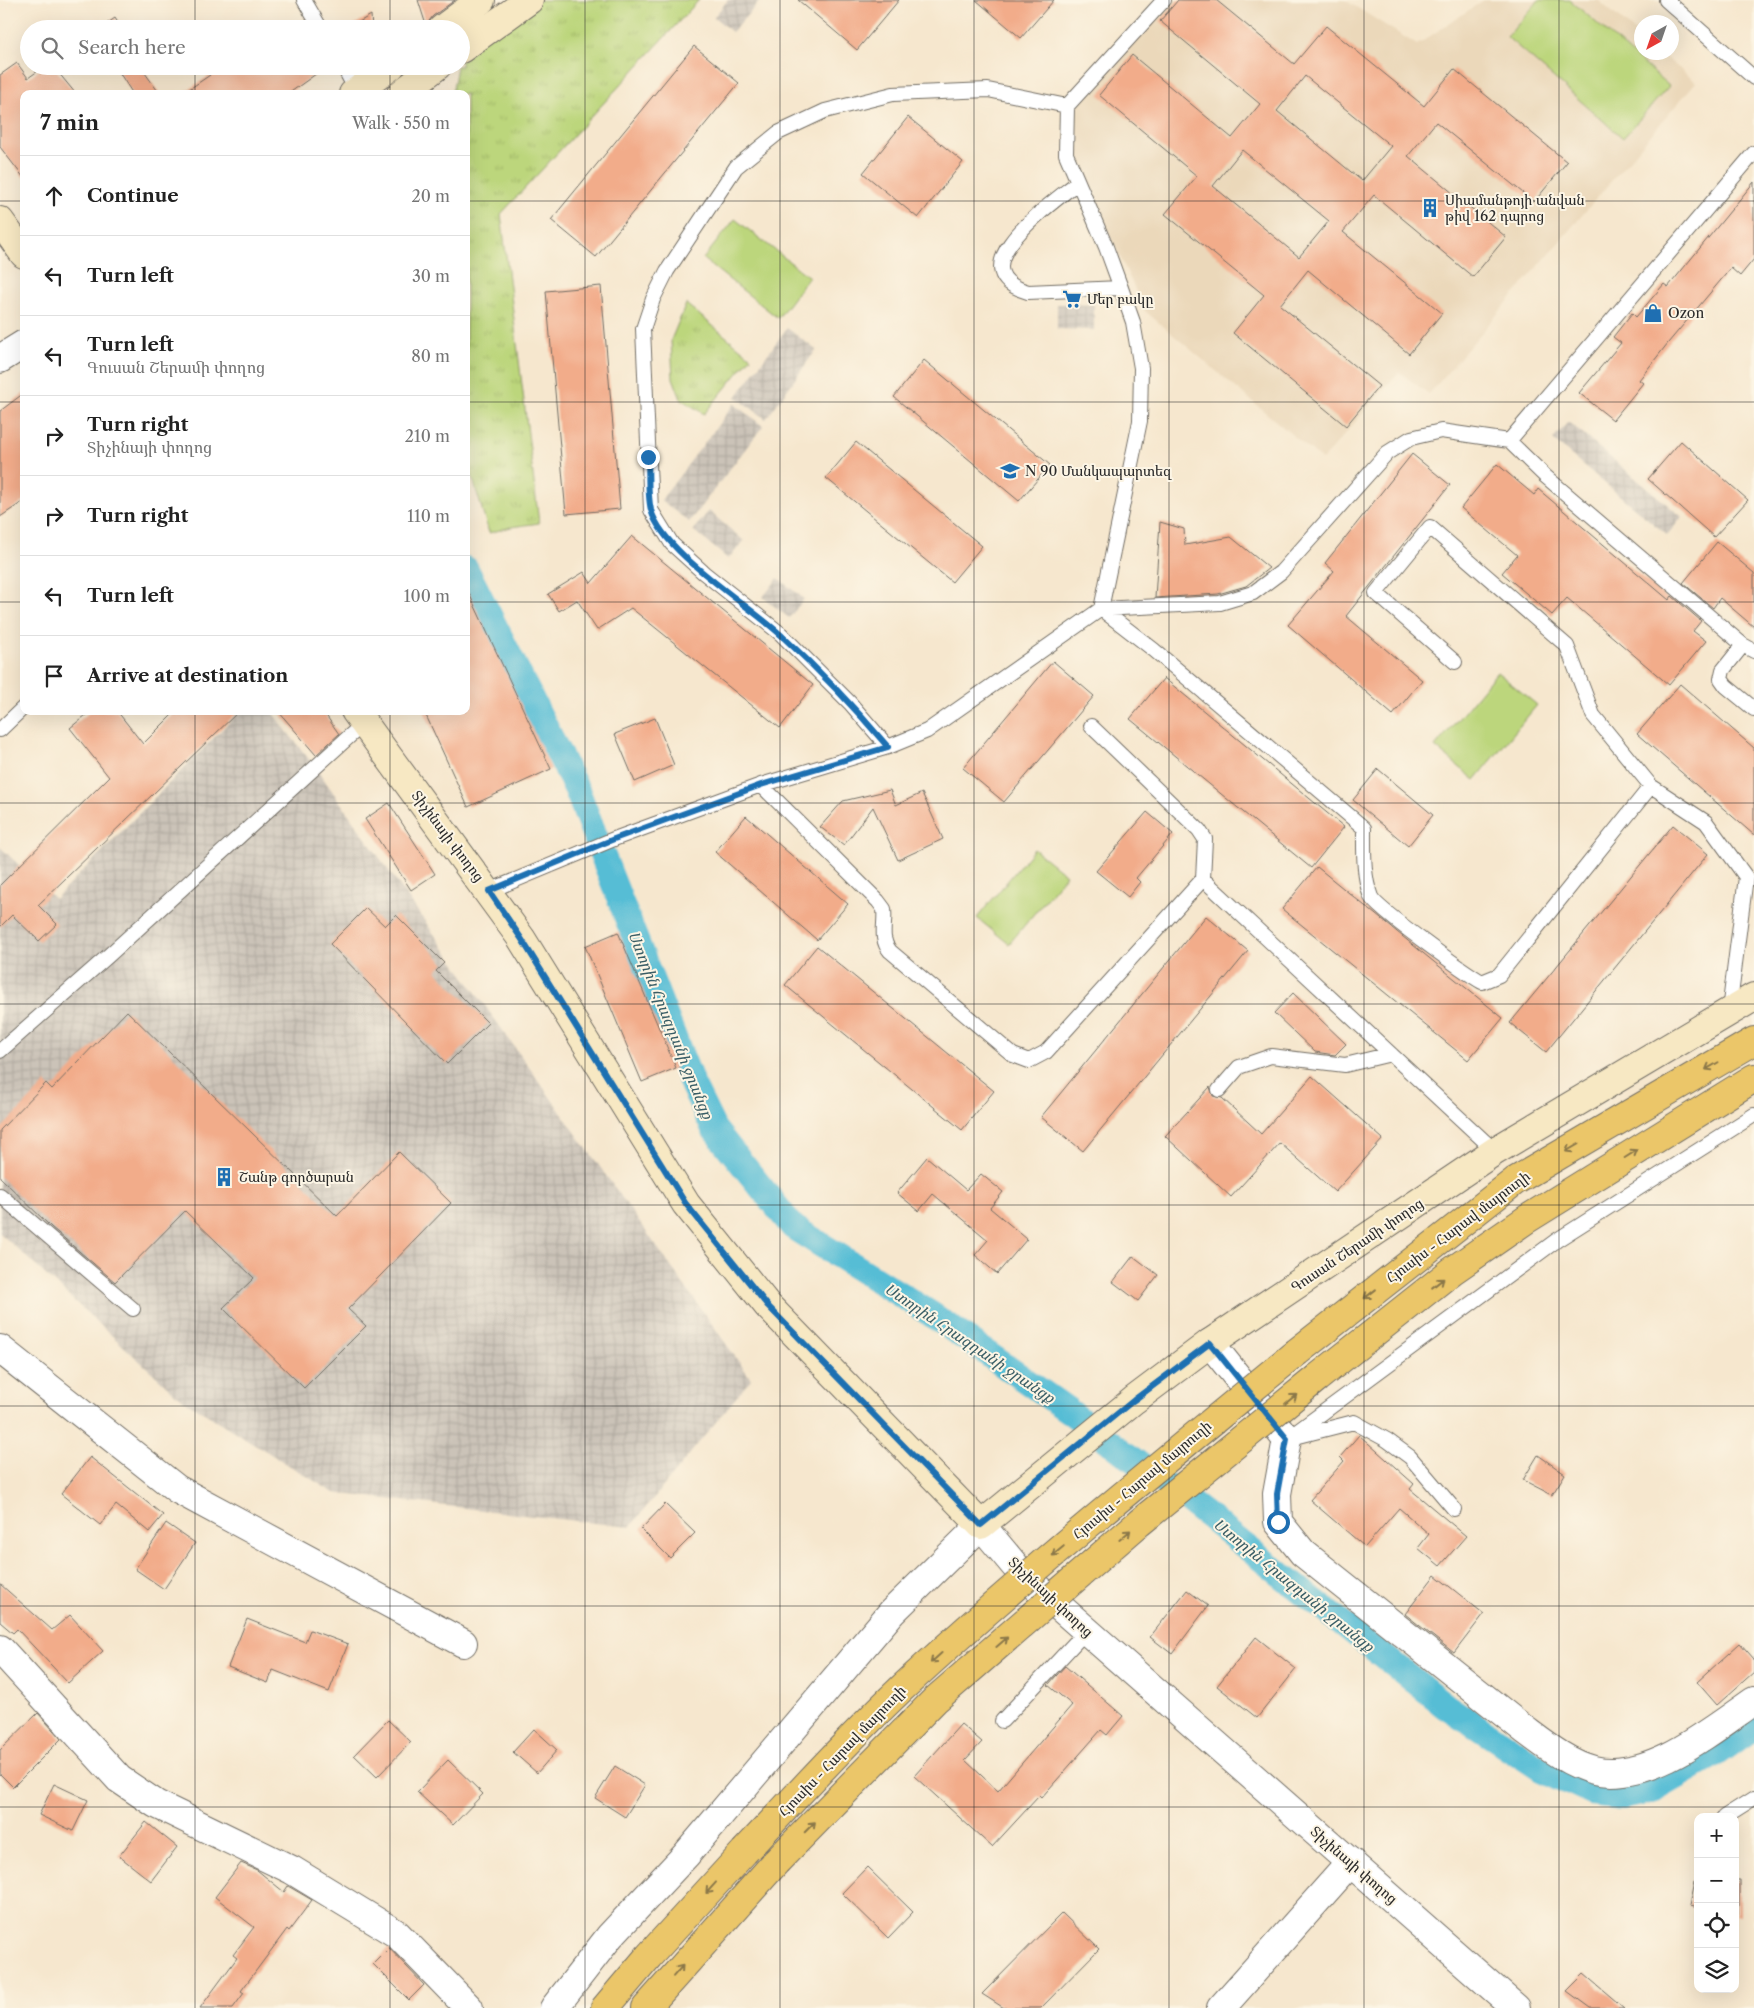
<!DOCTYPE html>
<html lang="en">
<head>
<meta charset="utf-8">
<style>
  :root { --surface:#fff; --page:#f2f2f2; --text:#222; --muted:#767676; --line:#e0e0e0 }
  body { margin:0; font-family:"Libre Caslon Text","Noto Serif Armenian",serif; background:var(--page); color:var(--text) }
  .controls { position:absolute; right:15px; bottom:15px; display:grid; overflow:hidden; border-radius:10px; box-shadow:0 5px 20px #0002 }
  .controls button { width:45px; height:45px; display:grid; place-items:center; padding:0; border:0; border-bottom:1px solid var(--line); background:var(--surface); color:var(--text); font:25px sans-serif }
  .compass { position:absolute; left:1634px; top:15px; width:45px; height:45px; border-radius:50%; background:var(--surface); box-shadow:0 5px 20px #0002; rotate:220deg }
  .stop { position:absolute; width:15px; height:15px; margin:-11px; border:4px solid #1f6fb2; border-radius:50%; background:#fff }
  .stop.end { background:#1f6fb2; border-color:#fff; box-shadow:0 1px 5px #0008 }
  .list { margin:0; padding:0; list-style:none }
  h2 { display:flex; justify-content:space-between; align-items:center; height:65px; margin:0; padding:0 20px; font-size:21px }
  h2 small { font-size:16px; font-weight:400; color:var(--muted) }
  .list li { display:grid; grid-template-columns:32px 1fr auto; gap:15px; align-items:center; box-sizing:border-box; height:80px; padding:0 20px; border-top:1px solid var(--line) }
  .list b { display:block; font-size:19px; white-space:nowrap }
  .list p { margin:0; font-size:16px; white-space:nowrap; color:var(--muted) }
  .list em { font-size:16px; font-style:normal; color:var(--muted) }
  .icon { flex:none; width:28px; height:28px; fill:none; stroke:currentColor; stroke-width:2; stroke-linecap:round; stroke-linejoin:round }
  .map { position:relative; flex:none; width:1754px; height:2008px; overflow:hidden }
  .search { position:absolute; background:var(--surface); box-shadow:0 5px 20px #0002; left:20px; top:20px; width:450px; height:55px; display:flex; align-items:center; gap:12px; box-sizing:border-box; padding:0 18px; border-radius:28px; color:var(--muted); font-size:19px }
  .panel { position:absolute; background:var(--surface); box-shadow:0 5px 20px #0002; left:20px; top:90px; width:450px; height:625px; border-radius:10px }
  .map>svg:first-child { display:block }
  .built { fill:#ebd8ba }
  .industrial { fill:url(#industrial-grid) }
  .green { fill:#bcd67b; stroke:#748053 }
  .park { fill:url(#park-tufts); stroke:#748053 }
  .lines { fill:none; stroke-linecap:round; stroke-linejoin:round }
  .canal { stroke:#57bdd5; stroke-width:26 }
  .building { fill:#f2ac8a; fill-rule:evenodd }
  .service-casing { stroke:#726d64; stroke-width:16 }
  .minor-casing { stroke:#726d64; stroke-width:30 }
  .tertiary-casing { stroke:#726d64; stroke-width:30 }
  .secondary-casing { stroke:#726d64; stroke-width:30 }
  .trunk-casing { stroke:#726d64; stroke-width:30 }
  .service { stroke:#fff; stroke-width:14 }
  .minor { stroke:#fff; stroke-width:28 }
  .tertiary { stroke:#fff; stroke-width:28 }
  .secondary { stroke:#f7e8c3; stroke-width:28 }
  .trunk { stroke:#ebc669; stroke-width:28 }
  .trunk-bridge-casing { stroke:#726d64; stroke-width:30; stroke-linecap:butt }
  .trunk-bridge { stroke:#ebc669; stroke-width:28 }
  .oneway { stroke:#8b784a }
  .route { stroke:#1f6fb2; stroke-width:6 }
  .grid { fill:none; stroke:#2b2b2b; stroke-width:1; stroke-opacity:0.55 }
  .labels { text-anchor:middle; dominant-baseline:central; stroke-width:4; stroke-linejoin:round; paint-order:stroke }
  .poi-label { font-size:14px; fill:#2b2b2b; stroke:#fcf5e5; text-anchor:start }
  .street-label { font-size:14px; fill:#2b2b2b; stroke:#fcf5e5 }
  .water-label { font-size:15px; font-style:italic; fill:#3a5e66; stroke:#fcf5e5 }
</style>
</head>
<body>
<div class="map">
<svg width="1754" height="2008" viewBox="0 0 1754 2008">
  <defs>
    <pattern id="industrial-grid" width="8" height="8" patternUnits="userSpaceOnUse" patternTransform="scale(1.25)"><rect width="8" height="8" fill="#cbc3b8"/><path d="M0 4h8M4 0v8" fill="none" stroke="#aea89e"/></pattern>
    <pattern id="park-tufts" width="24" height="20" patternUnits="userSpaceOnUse" patternTransform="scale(1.25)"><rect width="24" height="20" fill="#bcd67b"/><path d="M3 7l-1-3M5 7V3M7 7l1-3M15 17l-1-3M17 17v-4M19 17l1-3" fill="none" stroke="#a2b86a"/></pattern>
  </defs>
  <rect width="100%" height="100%" fill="#fcf5e5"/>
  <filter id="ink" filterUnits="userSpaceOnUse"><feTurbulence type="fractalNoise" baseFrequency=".02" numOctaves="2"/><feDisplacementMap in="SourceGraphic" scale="10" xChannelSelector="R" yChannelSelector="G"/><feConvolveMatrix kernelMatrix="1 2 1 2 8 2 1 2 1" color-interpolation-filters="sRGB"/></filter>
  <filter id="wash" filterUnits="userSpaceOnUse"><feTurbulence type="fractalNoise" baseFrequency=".0096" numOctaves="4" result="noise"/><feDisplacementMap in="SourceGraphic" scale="20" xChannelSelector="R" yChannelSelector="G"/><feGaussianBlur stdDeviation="1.12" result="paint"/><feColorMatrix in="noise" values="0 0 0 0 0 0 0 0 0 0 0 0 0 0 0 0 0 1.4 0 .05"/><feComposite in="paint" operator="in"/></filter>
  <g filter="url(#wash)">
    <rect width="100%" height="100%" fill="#f6e7ce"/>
    <path class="built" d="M1167,0h178l72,45 67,-45h114l43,37 1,15 18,1 36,29 -267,312 -30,-22 -77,88 -177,-149 -73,-159 -2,-33 10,-15z"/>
    <path class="industrial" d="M728,0h33l-29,32 -18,-15z
      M1057,304l37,1v25l-37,-1z
      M787,328l29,22 -50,69 -30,-22z
      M734,404l29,22 -74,96 -28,-22z
      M1568,422l114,95 -15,18 -114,-95z
      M709,511l35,30 -16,18 -35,-29z
      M778,578l26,21 -15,19 -26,-21z
      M240,711h31l44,56 436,612 -121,148 -296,-34 -154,-95 -180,-165v-386l55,52z"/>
    <path class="green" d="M1539,0h31l99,86 -46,52 -116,-101z
      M735,219l74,58 -31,41 -75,-59z
      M1497,672l40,33 -62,75 -40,-33z
      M1034,849l32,26 -57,69 -32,-26z"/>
    <path class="park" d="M522,0h177l-198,214 38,309 -28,4 -22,6 -23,-77v-362h-14l5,-28h4v-10z
      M686,304l65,53 -47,57 -23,-15 -8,-21 -2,-38z"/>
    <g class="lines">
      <path class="canal" d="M466,569l111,221 116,296 21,43 79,98 138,87 138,97 141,107 236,188 95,63 51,24 31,4 31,-7 61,-35 39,-28"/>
    </g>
    <g id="blocks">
      <path class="building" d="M418,0h37l-22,16 -7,9z
        M798,0h101l-42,50z
        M976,0h78l-33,38z
        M1178,0h38l78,64 32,-38 98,80 30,-37 113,93 -33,40 -98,-80 -28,34 98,81 -33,40 -99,-82 -31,37 99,81 -33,41 -101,-84 -28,35 99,81 -33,40 -113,-93 31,-38 -99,-81 32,-38 -98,-81 33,-40 100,83 28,-34 -100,-83zM1305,76l86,70 -29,35 -85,-70zM1242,150l87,71 -30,36 -86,-71z
        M371,15l1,14h-25z
        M115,18l7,11h-23z
        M694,46l45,37 -143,174 -45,-37z
        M17,63l11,15 17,-12h8l23,28h-52v84l-24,-31v-72z
        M115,66h25l20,28h-27z
        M204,66h123l-39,28h-106l28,-19z
        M908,117l55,45 -45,56 -55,-45z
        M1754,182v77l-14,17 -9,-8 -63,75 -29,37 4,3 -30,37 -34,-27 42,-50 -8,-6 19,-24 4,4 28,-33 4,3z
        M601,286l19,223 -54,5 -20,-223z
        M924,360l126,105 -31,36 -125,-104z
        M24,393v108l-24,16v-106z
        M1681,441l67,59 -34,37 -66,-58z
        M856,442l126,104 -30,36 -126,-104z
        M1412,454l38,31 -104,131 76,64 -29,35 -105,-90 46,-54 -9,-8z
        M1497,464l37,31 4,-6 131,111 3,-4 29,25 -8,10 13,10 -37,44 -102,-87 -15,17 -50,-42 15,-18 -56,-47z
        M1160,522l24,7 1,16 46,-8 38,31 -23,18 -28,8 -63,4z
        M632,536l181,149 -33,43 -149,-120 -34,22 -20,-30 -18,11 -11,-17 36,-22 7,11z
        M1717,542l37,31v54l-34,-29 -7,10 -30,-25z
        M466,587l85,182 -83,38 -44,-96h42z
        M1053,661l41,35 -90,106 -41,-34z
        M1164,678l180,149 -33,41 -181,-149z
        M1680,684l74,64v87l-117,-101z
        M91,711h26l26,33 33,-33h63l-201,194 19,19 -18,17 -27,-26 -12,12v-42l109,-108 -39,-49z
        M278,711h45l16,23 -23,21z
        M655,718l19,47 -39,17 -20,-48z
        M1378,769l55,46 -25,31 -55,-46z
        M890,790l6,15 26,-12 21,46 -45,21 -25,-53 -29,38 -24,-18 23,-26z
        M389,803l46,71 -24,16 -46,-71z
        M1147,812l26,22 -37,44 4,4 -12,15 -32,-26z
        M746,816l102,88 -31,36 -102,-88z
        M1673,825l35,29 -162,198 -36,-29z
        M1317,867l186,151 -35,42 -186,-151z
        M366,908l19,18 11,-11 48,48 -8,8 52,52 -41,41 -117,-120z
        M1206,916l42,35 -165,200 -42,-34z
        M618,932l58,136 -34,14 -57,-136z
        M817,946l177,145 -32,39 -177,-145z
        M1293,993l53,51 -11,11 -20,-3 -41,-39z
        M127,1011l210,205 62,-64 52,51 -103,106 18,17 -62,62 -81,-80 31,-30 -69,-67 -70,71 -64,-55 -51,-50v-47l46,-47 6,6z
        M1312,1076l71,63 -48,53 -55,-49 -49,54 -66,-61 45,-49 3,9 9,2 39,36z
        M927,1157l39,33 15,-16 22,18 -13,16 37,31 -30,35 -22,-19 13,-15 -55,-46 -14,17 -22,-18z
        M1133,1256l25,19 -20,26 -25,-19z
        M1359,1435l55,49 -4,5 56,47 -26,30 -22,-18 11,-14 -30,-26 -34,39 -55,-47 34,-39 -4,-4z
        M1538,1455l27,19 -13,21 -29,-15z
        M90,1457l73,58 -14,17 -33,-27 -16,20 -39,-31z
        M665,1504l30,29 -25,25 -29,-29z
        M166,1523l29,20 -31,46 -29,-20z
        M1435,1575l49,39 -30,39 -49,-39z
        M0,1584l52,46 18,-15 33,36 -35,32 -51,-54 -4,4 -13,-11z
        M1187,1590l21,16 -36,48 -22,-17z
        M247,1619l58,23 5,-12 38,14 -19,48 -56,-22 -5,13 -40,-16z
        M1256,1637l40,32 -39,49 -40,-32z
        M1740,1643l14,16v13l-37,33 -20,-23z
        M1065,1666l58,50 -16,19 -6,-5 -60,68 -2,-2 -47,51 -78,-71 47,-52 21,18 -17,18 33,31 74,-86 -24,-20z
        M38,1713l23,26 -48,48 -13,-13v-24z
        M388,1720l23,22 -34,35 -23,-22z
        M534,1729l23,21 -20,23 -24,-21z
        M448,1760l35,34 -30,31 -36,-33z
        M615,1766l30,19 -20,32 -30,-19z
        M54,1784l34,16 -15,31 -34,-16z
        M146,1822l31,25 -26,34 -32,-25z
        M241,1863l16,7 27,22 4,-6 24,14 -23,31 -2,-2 -46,62 3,2 -11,15h-33l37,-50 -4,-3 21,-28 -39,-30z
        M867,1867l46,45 -25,26 -46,-45z
        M1735,1881h4v34h-4z
        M1694,1882h4v26l-9,-2z
        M1062,1913l37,36 -58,59h-37l-22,-14z
        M389,1948l35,37 -15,15 -36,-36z
        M1584,1974l40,34h-34l-23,-17z"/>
    </g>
  </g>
  <g filter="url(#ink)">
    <use href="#blocks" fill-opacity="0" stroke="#726d64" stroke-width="1"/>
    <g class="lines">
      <g class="service-casing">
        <path id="service" d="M304,0l17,29
          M1666,0l88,78
          M343,66l15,28
          M1078,182c-25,21 -124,88 -50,110l93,-4
          M1509,441l36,35 198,169 -20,25 -2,9 5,7 28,23
          M1101,609l119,-6 33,-10 28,-21 106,-119 24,-15 30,-7 68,10 245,-288
          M1101,609l53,41 210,178c0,23 -1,48 7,69 6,12 95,76 111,85l17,-7 152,-189
          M1743,645l11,6
          M1455,662l-79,-69 54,-66 137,119 26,69 58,71 55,36 40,55 -17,134
          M1091,726l108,104 6,9 -2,40
          M0,730l24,-23
          M888,747l-38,-44 -69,-69 -77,-61 -32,-29 -21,-34 -8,-181 10,-30 14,-28 69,-104 42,-34 47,-22 68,-17 95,-4 79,16
          M761,785l117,116 6,8c2,15 -5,29 6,42l123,104 16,6 17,-9 157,-173 292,272
          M489,891l125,-52 147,-54 127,-38 39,-16 174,-122 39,-188 1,-53 -8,-46 -12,-34 -15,-41 -40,-93 1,-48 97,-106
          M0,1051l108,-95 256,-233
          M1219,1090l20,-23 32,-11 74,9 46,-11
          M0,1195l133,114
          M1295,1437l59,-15 33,18 23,17 44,52
          M1287,1439l270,-199 197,-125
          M1002,1721l85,-91
          M1724,1817l30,-19"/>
      </g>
      <g class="minor-casing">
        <path id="minor" d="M0,359l24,-15
          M1210,1343l77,96 -10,55 1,28 25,31 222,177c20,15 44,34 69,40 55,13 118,-40 160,-69
          M0,1349l177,140 286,154
          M0,1649l119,130 37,25 136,66 105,64 72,74
          M1221,2008l130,-146"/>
      </g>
      <g class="tertiary-casing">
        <path id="tertiary" d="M554,2008l56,-72 76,-81 206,-243 89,-87 40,48 495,435"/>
      </g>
      <g class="secondary-casing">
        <path id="secondary" d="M442,29l39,-29
          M461,49l68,-49
          M353,94l38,-28
          M401,94l36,-28
          M0,221l24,33
          M355,711l166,227 165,266 82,102 213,219 153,-125 76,-57 285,-192 259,-154"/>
      </g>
      <g class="trunk-casing">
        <path id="trunk" d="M1297,1352l218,-171 239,-140
          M1317,1378l135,-107 75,-52 227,-141
          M605,2008l44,-52 95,-104
          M646,2008l130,-146"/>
      </g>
      <use href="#service" class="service"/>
      <use href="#minor" class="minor"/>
      <use href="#tertiary" class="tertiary"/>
      <use href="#secondary" class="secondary"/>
      <use href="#trunk" class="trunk"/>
      <g class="trunk-bridge-casing">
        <path id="trunk-bridge" d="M744,1852c52,-55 102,-111 157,-163 127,-118 262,-227 396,-337
          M776,1862l159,-162 204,-177 178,-145"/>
      </g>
      <use href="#trunk-bridge" class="trunk-bridge"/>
    </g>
    <defs><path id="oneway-shaft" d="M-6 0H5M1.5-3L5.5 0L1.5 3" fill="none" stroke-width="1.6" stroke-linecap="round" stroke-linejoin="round" transform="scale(1.25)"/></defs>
    <g class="oneway">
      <use href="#oneway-shaft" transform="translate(1712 1066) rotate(150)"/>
      <use href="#oneway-shaft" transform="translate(1572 1148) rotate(150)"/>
      <use href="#oneway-shaft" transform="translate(1631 1154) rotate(-32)"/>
      <use href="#oneway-shaft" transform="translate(1438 1283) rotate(-38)"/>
      <use href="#oneway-shaft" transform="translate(1370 1294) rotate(142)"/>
      <use href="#oneway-shaft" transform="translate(1291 1399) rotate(-39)"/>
      <use href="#oneway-shaft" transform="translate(1125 1535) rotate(-41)"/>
      <use href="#oneway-shaft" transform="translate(1058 1551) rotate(140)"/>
      <use href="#oneway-shaft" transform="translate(1002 1642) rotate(-41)"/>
      <use href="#oneway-shaft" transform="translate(936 1658) rotate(138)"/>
      <use href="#oneway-shaft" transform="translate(810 1827) rotate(-45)"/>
      <use href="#oneway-shaft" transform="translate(711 1888) rotate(132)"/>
      <use href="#oneway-shaft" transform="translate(678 1971) rotate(-49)"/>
    </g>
  </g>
  <g class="lines" filter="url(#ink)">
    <path class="route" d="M648,457c1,16 -1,37 3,53 12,43 97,94 130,125 38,35 74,73 107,112l-127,38 -147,54 -125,52 32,47 165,266 82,102 213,219 153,-125 76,-57 77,96 -10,55 1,28"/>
  </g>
  <path class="grid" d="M195,0v29M390,0v29M585,0v2008M780,0v2008M974,0v2008M1169,0v2008M1364,0v2008M1559,0v2008M195,66v28M390,66v28M0,201h24M466,201h1288M0,402h24M466,402h1288M0,602h24M466,602h1288M195,711v1297M390,711v1297M0,803h1754M0,1004h1754M0,1205h1754M0,1406h1754M0,1606h1754M0,1807h1754"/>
  <defs>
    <g id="building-bare" transform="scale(1.5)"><path d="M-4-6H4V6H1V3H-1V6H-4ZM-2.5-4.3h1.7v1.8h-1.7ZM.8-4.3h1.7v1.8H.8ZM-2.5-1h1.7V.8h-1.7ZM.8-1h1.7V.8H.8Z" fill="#1f6fb2" stroke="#fcf5e5" stroke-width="2.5" paint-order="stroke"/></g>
    <g id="supermarket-bare" transform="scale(1.5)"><path d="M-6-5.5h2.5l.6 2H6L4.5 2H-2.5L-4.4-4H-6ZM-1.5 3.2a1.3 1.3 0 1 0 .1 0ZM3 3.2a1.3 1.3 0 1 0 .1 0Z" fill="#1f6fb2" stroke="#fcf5e5" stroke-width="2.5" paint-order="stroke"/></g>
    <g id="shop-bare" transform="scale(1.5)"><path d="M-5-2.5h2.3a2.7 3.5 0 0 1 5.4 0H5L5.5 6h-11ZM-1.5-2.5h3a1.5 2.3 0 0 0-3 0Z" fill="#1f6fb2" stroke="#fcf5e5" stroke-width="2.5" paint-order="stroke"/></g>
    <g id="school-bare" transform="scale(1.5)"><path d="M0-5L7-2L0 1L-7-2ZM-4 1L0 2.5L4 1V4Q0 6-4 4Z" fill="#1f6fb2" stroke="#fcf5e5" stroke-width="2.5" paint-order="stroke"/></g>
  </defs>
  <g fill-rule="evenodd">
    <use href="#building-bare" x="1430" y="208"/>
    <use href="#supermarket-bare" x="1072" y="299"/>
    <use href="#shop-bare" x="1653" y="313"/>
    <use href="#school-bare" x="1010" y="471"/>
    <use href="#building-bare" x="224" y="1177"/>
  </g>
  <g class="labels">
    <g class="poi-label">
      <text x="1445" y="200">Սիամանթոյի անվան<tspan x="1445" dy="16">թիվ 162 դպրոց</tspan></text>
      <text x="1087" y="299">Մեր բակը</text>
      <text x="1668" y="313">Ozon</text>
      <text x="1025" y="471">N 90 Մանկապարտեզ</text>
      <text x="239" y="1177">Շանթ գործարան</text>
    </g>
    <g class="street-label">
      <text transform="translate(448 836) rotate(53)">Տիչինայի փողոց</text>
      <text transform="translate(1458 1227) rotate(-37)">Հյուսիս - Հարավ մայրուղի</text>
      <text transform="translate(1357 1245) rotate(-34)">Գուսան Շերամի փողոց</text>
      <text transform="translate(1142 1480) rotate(-40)">Հյուսիս - Հարավ մայրուղի</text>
      <text transform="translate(1051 1597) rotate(43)">Տիչինայի փողոց</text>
      <text transform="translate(842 1751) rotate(-46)">Հյուսիս - Հարավ մայրուղի</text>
      <text transform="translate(1354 1865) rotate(41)">Տիչինայի փողոց</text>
    </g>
    <g class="water-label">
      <text transform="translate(671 1025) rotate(68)">Ստորին Հրազդանի ջրանցք</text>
      <text transform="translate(970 1343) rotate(34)">Ստորին Հրազդանի ջրանցք</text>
      <text transform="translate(1294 1585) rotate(39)">Ստորին Հրազդանի ջրանցք</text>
    </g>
  </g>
</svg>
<div class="controls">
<button>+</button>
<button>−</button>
<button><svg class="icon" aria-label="locate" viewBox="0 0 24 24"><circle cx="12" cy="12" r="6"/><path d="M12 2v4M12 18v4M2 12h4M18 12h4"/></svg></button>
<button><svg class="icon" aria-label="layers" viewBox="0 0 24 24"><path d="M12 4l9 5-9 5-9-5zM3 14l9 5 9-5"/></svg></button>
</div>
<svg class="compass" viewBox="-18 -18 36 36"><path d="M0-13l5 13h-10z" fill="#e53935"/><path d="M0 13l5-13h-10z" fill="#767676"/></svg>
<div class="stop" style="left:1278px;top:1522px"></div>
<div class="stop end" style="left:648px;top:457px"></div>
<div class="search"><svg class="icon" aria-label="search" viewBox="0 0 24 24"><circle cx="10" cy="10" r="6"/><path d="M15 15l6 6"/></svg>Search here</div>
<section class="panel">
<h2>7 min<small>Walk · 550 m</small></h2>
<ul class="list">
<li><svg class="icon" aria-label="ahead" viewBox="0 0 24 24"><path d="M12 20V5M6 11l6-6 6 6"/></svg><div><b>Continue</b></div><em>20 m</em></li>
<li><svg class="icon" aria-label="left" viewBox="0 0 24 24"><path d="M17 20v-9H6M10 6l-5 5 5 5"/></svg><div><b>Turn left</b></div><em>30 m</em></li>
<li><svg class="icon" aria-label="left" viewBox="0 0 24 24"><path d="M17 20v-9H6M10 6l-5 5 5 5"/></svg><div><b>Turn left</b><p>Գուսան Շերամի փողոց</p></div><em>80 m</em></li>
<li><svg class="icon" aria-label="right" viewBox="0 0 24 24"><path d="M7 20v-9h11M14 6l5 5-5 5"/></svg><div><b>Turn right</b><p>Տիչինայի փողոց</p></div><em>210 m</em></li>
<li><svg class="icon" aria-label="right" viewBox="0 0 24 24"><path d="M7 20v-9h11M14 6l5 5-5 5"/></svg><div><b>Turn right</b></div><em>110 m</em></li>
<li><svg class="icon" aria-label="left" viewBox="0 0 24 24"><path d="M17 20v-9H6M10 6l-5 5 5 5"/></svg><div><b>Turn left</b></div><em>100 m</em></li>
<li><svg class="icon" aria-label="arrive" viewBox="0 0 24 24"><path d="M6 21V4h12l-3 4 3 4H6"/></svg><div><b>Arrive at destination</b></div></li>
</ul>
</section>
</div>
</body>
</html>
